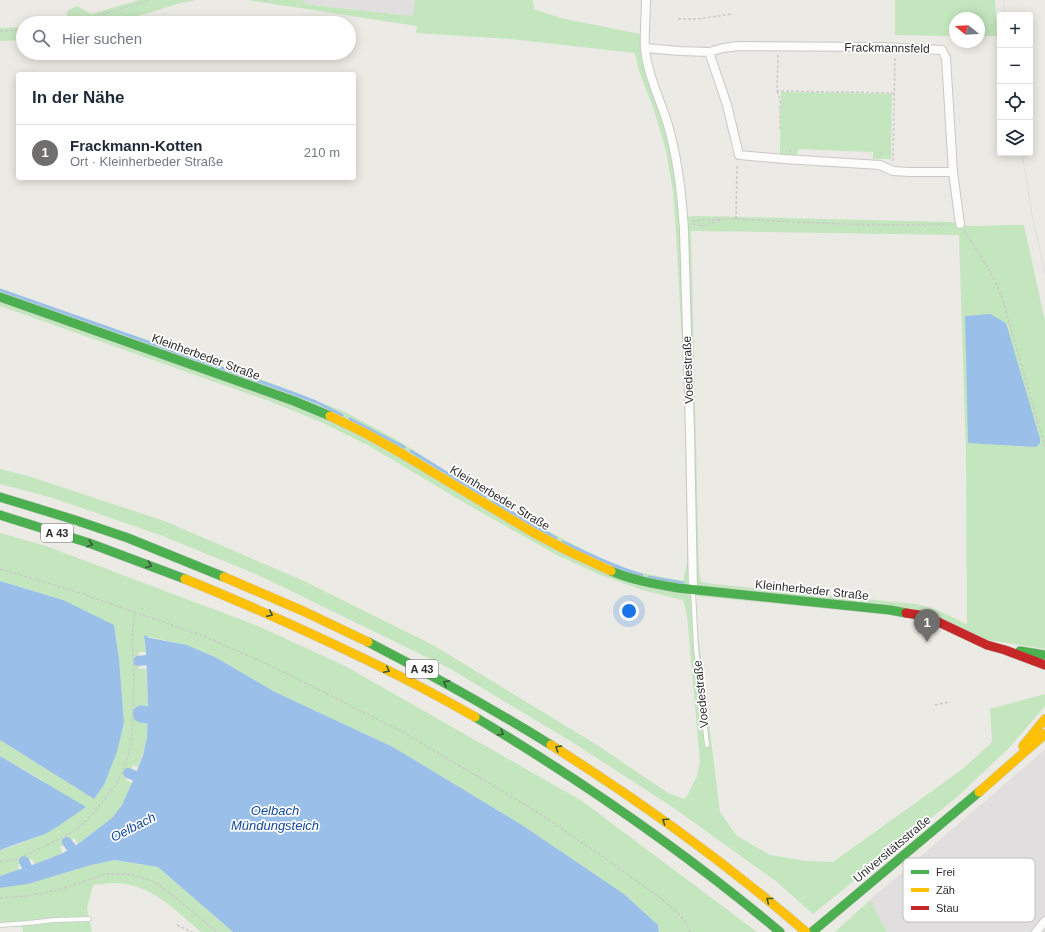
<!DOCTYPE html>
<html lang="de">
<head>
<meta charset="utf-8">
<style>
  :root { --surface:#fff; --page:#f2f2f3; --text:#1f2937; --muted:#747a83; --line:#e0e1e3; --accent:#706f6d }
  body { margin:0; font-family:Arial,sans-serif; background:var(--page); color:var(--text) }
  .controls { position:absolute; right:12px; top:12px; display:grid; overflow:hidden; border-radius:4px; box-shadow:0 2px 10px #0003 }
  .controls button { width:36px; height:36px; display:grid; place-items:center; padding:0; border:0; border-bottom:1px solid var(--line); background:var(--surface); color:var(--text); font:20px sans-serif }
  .compass { position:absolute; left:949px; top:12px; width:36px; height:36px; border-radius:50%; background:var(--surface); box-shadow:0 2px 10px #0003; rotate:288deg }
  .you { position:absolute; left:629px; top:611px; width:14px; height:14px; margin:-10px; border:3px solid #fff; border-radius:50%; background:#1a73e8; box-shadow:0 0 0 6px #1a73e833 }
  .badge { display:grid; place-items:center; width:26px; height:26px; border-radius:50%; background:var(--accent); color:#fff; font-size:13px; font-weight:700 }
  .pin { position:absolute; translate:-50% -33px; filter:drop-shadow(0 1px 2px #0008) }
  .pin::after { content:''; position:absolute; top:21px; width:14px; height:12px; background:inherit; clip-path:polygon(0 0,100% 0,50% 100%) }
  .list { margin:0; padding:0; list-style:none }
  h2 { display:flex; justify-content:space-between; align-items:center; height:52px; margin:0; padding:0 16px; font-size:17px }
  h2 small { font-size:13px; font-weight:400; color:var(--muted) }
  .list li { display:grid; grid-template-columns:26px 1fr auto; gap:12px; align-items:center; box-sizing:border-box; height:56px; padding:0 16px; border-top:1px solid var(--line) }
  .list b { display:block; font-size:15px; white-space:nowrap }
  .list p { margin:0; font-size:13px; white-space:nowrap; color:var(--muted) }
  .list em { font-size:13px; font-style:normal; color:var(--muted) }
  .icon { flex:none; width:22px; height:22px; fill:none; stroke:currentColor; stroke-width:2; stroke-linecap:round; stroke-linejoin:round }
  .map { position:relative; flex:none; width:1045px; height:932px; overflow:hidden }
  .search { position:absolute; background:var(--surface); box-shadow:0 2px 10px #0003; left:16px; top:16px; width:340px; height:44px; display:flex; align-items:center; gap:10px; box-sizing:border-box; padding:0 14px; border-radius:22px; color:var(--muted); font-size:15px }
  .panel { position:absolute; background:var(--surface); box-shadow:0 2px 10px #0003; left:16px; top:72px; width:340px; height:108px; border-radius:4px }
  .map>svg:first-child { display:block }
  .industrial { fill:#e0dedf }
  .green { fill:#c4e6be; fill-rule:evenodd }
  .water { fill:#9ac0ea }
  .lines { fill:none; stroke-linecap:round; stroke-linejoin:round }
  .stream { stroke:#9ac0ea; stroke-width:3 }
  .canal { stroke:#9ac0ea; stroke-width:10 }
  .river { stroke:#9ac0ea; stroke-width:17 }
  .lane-casing { stroke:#c9c8c8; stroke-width:5.5 }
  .street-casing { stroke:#c9c8c8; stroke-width:10 }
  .fast-casing { stroke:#c9c8c8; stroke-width:10 }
  .slow-casing { stroke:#c9c8c8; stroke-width:10 }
  .jam-casing { stroke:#c9c8c8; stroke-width:10 }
  .path { stroke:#cacac9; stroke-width:1.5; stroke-dasharray:3 2; stroke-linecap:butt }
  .lane { stroke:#fcfcfb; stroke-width:4 }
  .street { stroke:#fcfcfb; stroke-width:8 }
  .fast { stroke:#4caf50; stroke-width:9 }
  .slow { stroke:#ffc107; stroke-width:9 }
  .jam { stroke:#c62828; stroke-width:9 }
  .tram { stroke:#dfdfe0; stroke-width:1 }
  .oneway { stroke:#385a39 }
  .labels { text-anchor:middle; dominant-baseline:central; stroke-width:3.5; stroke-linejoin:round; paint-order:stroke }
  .shield { fill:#fff; stroke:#6c6c6c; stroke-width:1 }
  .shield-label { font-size:11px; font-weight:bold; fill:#2d2d2d }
  .street-label { font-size:12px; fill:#2d2d2d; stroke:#fff }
  .water-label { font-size:13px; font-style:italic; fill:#10489f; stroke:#fff }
  .key { fill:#fff; stroke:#c0c0c0; stroke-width:1 }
  .key-label { font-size:11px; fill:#2d2d2d }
</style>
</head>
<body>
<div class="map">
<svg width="1045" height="932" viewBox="0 0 1045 932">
  <rect width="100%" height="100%" fill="#ebeae4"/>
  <path class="industrial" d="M299,0h116l-1,16 -115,-13z
    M1045,749v180l-1,1 1,2h-158l-17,-32 157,-135z"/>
  <path class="green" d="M139,0h57l-15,3 -43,13 -25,7h-51h3l3,-13 9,-4 14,8z
    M247,0h57l1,4 108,12 2,-16h118l1,9 26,9 80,16v14l2,13 22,67 11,45 5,44 17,-1 255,6 17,4 55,-1 21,96v328l-57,-9 -43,-10 -39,-14 -210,-20 3,46 21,170 17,24 33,19 36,6 27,1 131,-94 28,-26 -2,-33 55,-15v12l-36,42 -52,49 -144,117 -36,-32 -103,-74 -102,-66 -123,-74 -193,-94 -96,-39 -107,-37 -53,-14v-15l28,7 139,46 135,58 131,65 164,100 71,48 16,6 3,-3 10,-20 3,-15 -13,-146 -4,-15 -41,-10 -44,-16 -43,-20 -85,-48 -99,-59 -50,-25 -52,-21 -269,-95v-17l271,94 74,29 54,29 77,50 87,48 39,20 20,8 20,6 41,8 4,-18v-30l-3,-151 -8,-151 -3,-39 -7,-41 -12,-41 -15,-39 -4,-18 -124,-14 -95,-6 1,-7zM691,231l268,4 7,220 1,170 -19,-10 -14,-6 -18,-5 -202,-20 -13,-2 -2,-11z
    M895,0h100l2,36h-18v-18h-24v18l-60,-1z
    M23,27v13l-23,1v-13z
    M781,92l111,2 -1,65h-18v-7l-28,-1 -47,-2 -1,7 -17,-1z
    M0,533l46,13 212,80 87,40 237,135 175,131h-98l-1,-7 -34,-31 -102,-69 -129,-78 -118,-55 -60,-35 -28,-12 -43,-9 2,16h-7v17h7l2,37h-7v17l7,1c-1,16 -4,28 -10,43l-5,-2 -7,15 6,3 -10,22 -10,13 -34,26 -4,-6 -14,9 3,6 -28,11 -3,-5 -14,6 1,5 -19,6v-26c20,-5 39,-14 57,-23l-15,-47 -42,-24v-16l94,59 10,-14 13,-33 7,-29 -5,-65 -3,-23 -53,-35 -63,-19z
    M115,860l43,7 75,65h-32c-26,-22 -50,-48 -86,-49 -7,0 -15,1 -22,2l-6,24 5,23h-69l-1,-5h-22v-39l28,-4 63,-19z
    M870,900l17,32h-52z"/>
  <path class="water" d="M990,314l16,9 34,116v4l-4,4 -68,-4 -3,-127z
    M0,581l63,19 51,25 5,33 5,65 -7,29 -13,33 -10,14 -94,-59z
    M144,635l6,3 37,7 28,12 60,35 118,55 129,78 102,69 34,31 1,7h-426l-75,-65 -43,-7 -24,5 -63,19 -28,4v-12l35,-12 28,-11 15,-9 34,-26 10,-13 13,-29 8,-21 4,-18 1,-31 -2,-54z
    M0,756l86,51 -29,20 -12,7 -45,16z"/>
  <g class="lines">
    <path class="stream" d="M0,290l287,101 29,11 26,13
      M350,419l54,28
      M411,451l75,46
      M493,502l63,36
      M563,542c26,12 51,25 79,33
      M649,577l34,6"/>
    <path class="canal" d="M138,661l8,-1
      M128,773l20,8
      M67,842l10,13
      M24,861l6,12 6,-3"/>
    <path class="river" d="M141,714l7,1"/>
    <g class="lane-casing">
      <path id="lane" d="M693,591l3,57 11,97
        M0,925l28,-2 27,-3 34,-1"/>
    </g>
    <g class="street-casing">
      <path id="street" d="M646,0c0,15 -2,34 -1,49 3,27 15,50 23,76 10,35 14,70 16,106l6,201 3,158
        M645,48l35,3 29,1
        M953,172h-44l-16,-1 -13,-6 -96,-6 -45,-4 -12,-50 -18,-53 14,-4 15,-2 144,1 60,3 4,8 7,114 7,52
        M1036,932l9,-11"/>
    </g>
    <g class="fast-casing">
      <path id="fast" d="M0,297l294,104 36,15
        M0,497l75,23 53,18 96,39
        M0,515l89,28 96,36
        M611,571c21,9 44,13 67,17l212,22 16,3
        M368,642c62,32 123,66 183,103
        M1020,651l25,4
        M475,717c107,64 210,135 305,215
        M812,932l167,-140"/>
    </g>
    <g class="slow-casing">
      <path id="slow" d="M330,416l35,17 34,19 135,81 34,18 43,20
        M224,577l79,34 65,31
        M185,579c64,26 126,54 188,84 35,17 69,35 102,54
        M551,745c89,56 175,118 255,187
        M1023,746l22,-27
        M979,792l66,-58"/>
    </g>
    <g class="jam-casing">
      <path id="jam" d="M906,613l13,2 13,4 55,26 18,5 40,15"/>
    </g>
    <path class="path" d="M264,0l3,1
      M678,19h20l34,-5
      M73,23l77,-23
      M0,31l23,-1
      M778,55l-1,36 118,2
      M777,91l3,8v30
      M790,152v-5
      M881,152l1,5
      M893,161l2,-104
      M736,219l1,-55
      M692,221l10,-1 34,-1 108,5 52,1 56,-1
      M693,224l10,2 19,-6
      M964,231l20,30 11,20 7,16 43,150
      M0,569l68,20 138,48 65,29 130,65 133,79 65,44 60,43 17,14 10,12 4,9
      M935,705l14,-3
      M0,862l15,-2 45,-21 17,-10 18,-17 23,-31 9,-21 5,-22 2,-64 -2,-37 3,-25
      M0,898l26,-2 32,-6 47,-16h23l22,6 11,6 56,46
      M177,925l15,7"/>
    <use href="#lane" class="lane"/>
    <use href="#street" class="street"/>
    <use href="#fast" class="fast"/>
    <use href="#slow" class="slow"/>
    <use href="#jam" class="jam"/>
    <path class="tram" d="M1004,0l1,15
      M1022,153l10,61 13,60"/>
  </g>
  <defs><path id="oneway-chevron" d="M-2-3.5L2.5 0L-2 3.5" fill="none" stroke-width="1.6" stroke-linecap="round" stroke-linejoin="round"/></defs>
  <g class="oneway">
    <use href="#oneway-chevron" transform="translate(90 544) rotate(18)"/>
    <use href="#oneway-chevron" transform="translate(149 565) rotate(21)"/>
    <use href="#oneway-chevron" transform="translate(270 614) rotate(24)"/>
    <use href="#oneway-chevron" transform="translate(387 670) rotate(26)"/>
    <use href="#oneway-chevron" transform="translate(446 683) rotate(-151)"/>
    <use href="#oneway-chevron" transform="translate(501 733) rotate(31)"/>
    <use href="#oneway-chevron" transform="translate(558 748) rotate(-148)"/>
    <use href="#oneway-chevron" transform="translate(665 821) rotate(-145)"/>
    <use href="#oneway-chevron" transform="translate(769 900) rotate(-142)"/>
  </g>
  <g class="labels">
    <g class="shield">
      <rect x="41" y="524" width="32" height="18" rx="3"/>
      <rect x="406" y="660" width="32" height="18" rx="3"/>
    </g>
    <g class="shield-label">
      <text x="57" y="533">A 43</text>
      <text x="422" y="669">A 43</text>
    </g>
    <g class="street-label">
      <text transform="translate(887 48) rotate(1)">Frackmannsfeld</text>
      <text transform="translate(206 357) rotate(20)">Kleinherbeder Straße</text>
      <text transform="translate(688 370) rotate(-92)">Voedestraße</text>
      <text transform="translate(500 498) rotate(31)">Kleinherbeder Straße</text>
      <text transform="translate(812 590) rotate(6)">Kleinherbeder Straße</text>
      <text transform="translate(701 694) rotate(-96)">Voedestraße</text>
      <text transform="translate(892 849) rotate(-40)">Universitätsstraße</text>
    </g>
    <g class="water-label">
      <text x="275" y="810">Oelbach<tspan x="275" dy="15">Mündungsteich</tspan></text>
      <text transform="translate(133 827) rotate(-27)">Oelbach</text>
    </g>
  </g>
  <rect x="903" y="858" width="132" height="64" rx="6" class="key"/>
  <rect x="911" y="870" width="18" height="4" fill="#4caf50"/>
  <rect x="911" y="888" width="18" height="4" fill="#ffc107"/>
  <rect x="911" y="906" width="18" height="4" fill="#c62828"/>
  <g class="key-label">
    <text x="936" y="876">Frei</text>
    <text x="936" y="894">Zäh</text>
    <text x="936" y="912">Stau</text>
  </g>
</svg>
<div class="controls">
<button>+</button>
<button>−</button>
<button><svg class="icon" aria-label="locate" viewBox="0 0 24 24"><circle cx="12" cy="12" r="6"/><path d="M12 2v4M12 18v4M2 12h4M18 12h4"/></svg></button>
<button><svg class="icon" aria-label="layers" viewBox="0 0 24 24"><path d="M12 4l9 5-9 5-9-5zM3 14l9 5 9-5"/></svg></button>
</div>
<svg class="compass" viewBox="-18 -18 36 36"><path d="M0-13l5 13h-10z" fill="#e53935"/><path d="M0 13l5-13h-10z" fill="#747a83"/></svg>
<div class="you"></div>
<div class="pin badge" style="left:927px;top:642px">1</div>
<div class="search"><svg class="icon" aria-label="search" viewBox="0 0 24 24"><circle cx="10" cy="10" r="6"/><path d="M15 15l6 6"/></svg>Hier suchen</div>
<section class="panel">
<h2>In der Nähe<small></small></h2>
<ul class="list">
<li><span class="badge">1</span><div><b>Frackmann-Kotten</b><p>Ort · Kleinherbeder Straße</p></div><em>210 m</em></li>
</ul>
</section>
</div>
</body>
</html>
